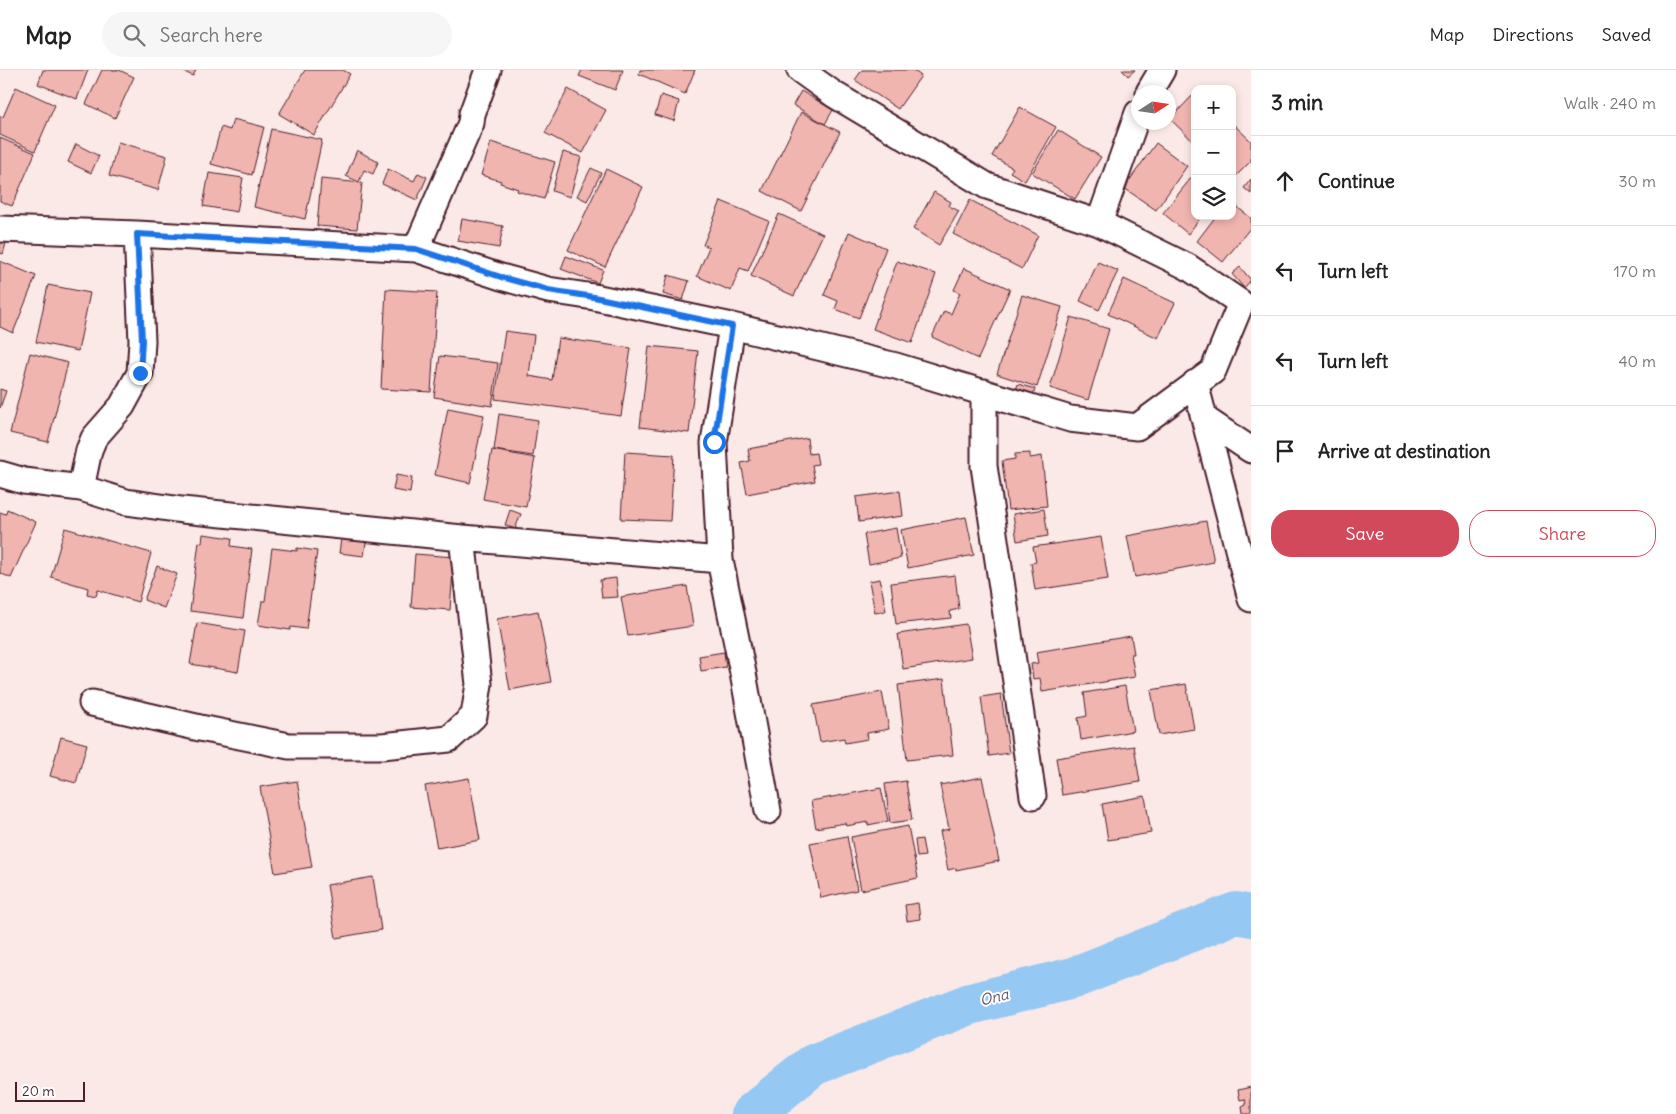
<!DOCTYPE html>
<html lang="en">
<head>
<meta charset="utf-8">
<style>
  :root { --surface:#fff; --page:#f6f6f6; --text:#222; --muted:#767676; --line:#e0e0e0; --accent:#d1495b }
  body { margin:0; font-family:Delius,sans-serif; background:var(--page); color:var(--text) }
  .controls { position:absolute; right:15px; top:15px; display:grid; overflow:hidden; border-radius:10px; box-shadow:0 2px 8px #0003 }
  .controls button { width:45px; height:45px; display:grid; place-items:center; padding:0; border:0; border-bottom:1px solid var(--line); background:var(--surface); color:var(--text); font:25px sans-serif }
  .compass { position:absolute; left:1131px; top:15px; width:45px; height:45px; border-radius:50%; background:var(--surface); box-shadow:0 2px 8px #0003; rotate:78deg }
  .scale { position:absolute; left:15px; bottom:12px; width:70px; box-sizing:border-box; padding-left:5px; border:2px solid #4a1f2b; border-top:0; font-size:14px; line-height:18px; white-space:nowrap; color:#4a1f2b; -webkit-text-stroke:4px #fff; paint-order:stroke }
  .stop { position:absolute; width:15px; height:15px; margin:-11px; border:4px solid #1a73e8; border-radius:50%; background:#fff }
  .stop.end { background:#1a73e8; border-color:#fff; box-shadow:0 1px 5px #0008 }
  .list { margin:0; padding:0; list-style:none }
  h2 { display:flex; justify-content:space-between; align-items:center; height:65px; margin:0; padding:0 20px; font-size:21px }
  h2 small { font-size:16px; font-weight:400; color:var(--muted) }
  .list li { display:grid; grid-template-columns:32px 1fr auto; gap:15px; align-items:center; box-sizing:border-box; height:90px; padding:0 20px; border-top:1px solid var(--line) }
  .list b { display:block; font-size:19px; white-space:nowrap }
  .list em { font-size:16px; font-style:normal; color:var(--muted) }
  .actions { display:flex; gap:10px; padding:15px 20px }
  .actions a { flex:1; padding:11px 0; border:1px solid var(--accent); border-radius:20px; text-align:center; font-size:18px; color:var(--accent) }
  .actions .main { background:var(--accent); color:#fff }
  .icon { flex:none; width:28px; height:28px; fill:none; stroke:currentColor; stroke-width:2; stroke-linecap:round; stroke-linejoin:round }
  .map { position:relative; flex:none; width:1251px; height:1044px; overflow:hidden }
  header { display:flex; align-items:center; gap:30px; box-sizing:border-box; height:70px; padding:0 25px; background:var(--surface); border-bottom:1px solid var(--line) }
  header strong { font-size:24px }
  nav { display:flex; gap:28px; margin-inline-start:auto; font-size:18px }
  .search { width:350px; height:45px; background:var(--page); display:flex; align-items:center; gap:12px; box-sizing:border-box; padding:0 18px; border-radius:28px; color:var(--muted); font-size:19px }
  main { display:flex }
  aside { flex:1; background:var(--surface) }
  .map>svg:first-child { display:block }
  .lines { fill:none; stroke-linecap:round; stroke-linejoin:round }
  .river { stroke:#95c8f2; stroke-width:42 }
  .building { fill:#f1b5b0; stroke:#4a1f2b }
  .street-casing { stroke:#4a1f2b; stroke-width:29 }
  .street { stroke:#fff; stroke-width:25 }
  .route { stroke:#1a73e8; stroke-width:6 }
  .labels { text-anchor:middle; dominant-baseline:central; stroke-width:4; stroke-linejoin:round; paint-order:stroke }
  .water-label { font-size:15px; font-style:italic; fill:#605267; stroke:#fff }
</style>
</head>
<body>
<header>
<strong>Map</strong>
<div class="search"><svg class="icon" aria-label="search" viewBox="0 0 24 24"><circle cx="10" cy="10" r="6"/><path d="M15 15l6 6"/></svg>Search here</div>
<nav><a>Map</a><a>Directions</a><a>Saved</a></nav>
</header>
<main>
<div class="map">
<svg width="1251" height="1044" viewBox="0 0 1251 1044">
  <rect width="100%" height="100%" fill="#fbe9e7"/>
  <filter id="ink" filterUnits="userSpaceOnUse"><feTurbulence type="fractalNoise" baseFrequency=".02" numOctaves="2"/><feDisplacementMap in="SourceGraphic" scale="10" xChannelSelector="R" yChannelSelector="G"/><feConvolveMatrix kernelMatrix="1 2 1 2 8 2 1 2 1" color-interpolation-filters="sRGB"/></filter>
  <g filter="url(#ink)">
    <g class="lines">
      <path class="river" d="M752,1044l61,-49 157,-61 103,-26 163,-65 15,3"/>
    </g>
    <path class="building" d="M43,0h45l-11,29 -39,-15z
      M102,0h17l15,7 -19,41 -29,-14z
      M180,0h16l-3,6z
      M305,0h38l7,4 -36,61 -35,-21z
      M582,0h41l-8,20 -36,-14z
      M640,0h55l-10,24 -46,-20z
      M862,0h51l8,6 -23,33 -43,-29z
      M1122,0h13l-7,6z
      M16,17l39,18 -20,46 -35,-16v-19l3,1z
      M568,19l38,21 -23,43 -38,-20z
      M801,21l32,19 -8,14 -32,-19z
      M1195,23v50l-25,-24z
      M661,25l18,6 -5,20 -19,-6z
      M1020,37l36,20 -31,54 -15,-9 3,-4 -21,-12z
      M801,42l39,20 -39,79 -39,-20z
      M233,49l31,8 -12,48 -41,-11 10,-37 9,3z
      M1232,53l19,18v20l-19,19z
      M271,59l51,11 -17,79 -51,-12z
      M1058,60l43,27 -26,42 -43,-26z
      M0,68l35,15 -23,53 -12,-5z
      M118,72l49,14 -9,34 -49,-14z
      M491,72l64,20 -11,37 -27,-8 1,-2 -18,-6 1,-2 -20,-6z
      M1156,73l31,23 -31,44 -32,-22z
      M76,74l23,12 -8,17 -23,-11z
      M357,80l21,12 -5,12 -9,-4 -5,12 -13,-6z
      M563,82l18,5 -11,40 -18,-6z
      M591,98l10,5 -14,28 -10,-5z
      M388,99l26,12 4,-8 9,4 -10,23 -35,-16z
      M606,99l37,18 -38,80 -37,-17z
      M209,103l34,5 -6,34 -34,-6z
      M1195,103v43h7l-14,18 -25,-21z
      M321,109l41,4 -5,46 -40,-3z
      M1251,109v15l-7,-6z
      M934,122l17,10 -2,4 10,5 -20,34 -26,-16z
      M970,130l68,35 -16,34 -69,-35z
      M721,131l48,20 -21,50 -8,-3 -9,23 -34,-15 12,-29 -6,-2z
      M1232,133l19,15v9l-28,35 -26,-21 19,-25h16z
      M779,144l44,20 -29,62 -43,-20z
      M462,149l41,7 -4,22 -41,-7z
      M849,162l37,16 -27,70 -24,-9 3,-8 -14,-6z
      M0,172l6,1 -3,11 -3,-1z
      M566,186l37,14 -5,13 -37,-14z
      M0,191l36,15 -23,57 -13,-6z
      M897,191l39,13 -24,69 -39,-14z
      M1098,192l20,9 -19,39 -19,-9z
      M1240,197l11,13 -7,8 -12,-14z
      M964,198l46,21 -32,70 -46,-22 12,-26 7,3 9,-21 -6,-3z
      M668,205l21,6 -6,19 -20,-6z
      M1124,209l51,24 -17,35 -50,-24z
      M48,215l42,8 -12,58 -42,-9z
      M386,219l51,3 -6,100 -50,-3z
      M1022,225l40,12 -25,80 -40,-13z
      M1071,247l38,12 -21,71 -38,-12z
      M505,261l29,4 -5,41 23,4 6,-42 73,10 -10,68 -126,-17z
      M649,276l49,5 -9,82 -49,-6z
      M30,283l38,10 -20,79 -38,-9z
      M440,286l58,7 -6,43 -58,-9z
      M1018,314l17,5 -4,13 -17,-6z
      M0,319l6,2 -6,17z
      M448,338l36,7 -14,68 -35,-8z
      M499,344l39,6 -5,36 -39,-6z
      M807,368l2,16 7,-1 2,11 -6,1 3,16 -68,13 -6,-31 9,-2 -2,-12z
      M492,380l43,8 -9,49 -43,-8z
      M625,382l49,3 -4,66 -49,-2z
      M1030,383v5l12,-2 5,50 -39,4 -6,-49 13,-2v-5z
      M396,405l16,3 -2,15 -17,-3z
      M900,421l3,25 -44,6 -3,-25z
      M7,439l29,13 -25,56 -11,-5v-61l6,2z
      M1044,439l4,27 -31,5 -4,-27z
      M510,440l11,4 -6,15 -10,-4z
      M966,447l8,38 -66,13 -7,-38z
      M1206,451l8,41 -79,15 -8,-41z
      M65,458l86,25 -13,49 -40,-12 -2,6 -9,-2 1,-6 -37,-11z
      M896,458l5,30 -32,6 -5,-30z
      M203,464l29,4 -1,8 21,3 -9,69 -53,-7 9,-69 3,1z
      M1101,467l7,42 -73,11 -4,-27 5,-1 -3,-15z
      M341,469l25,3 -2,14 -25,-3z
      M272,478l25,3v-3l20,3 -11,78 -15,-2 -1,3 -32,-5 4,-24h3z
      M415,484l39,3 -4,53 -39,-3z
      M157,496l20,8 -13,34 -20,-8z
      M955,505l4,34 -9,2 1,7 -55,6 -5,-41z
      M616,508l2,19 -16,1 -2,-18z
      M880,509l6,32 -11,2 -6,-32z
      M687,516l6,40 -65,10 -7,-39z
      M538,541l13,71 -41,8 -13,-71z
      M197,553l48,8 -7,41 -48,-8z
      M966,554l6,34 -69,11 -5,-35z
      M1131,566l3,18h-3l4,23 -93,15 -2,-14 -7,1 -2,-15 7,-1 -2,-11z
      M724,582l2,15 -25,4 -2,-15z
      M944,609l9,76 -46,5 -9,-75z
      M1186,614l8,45 -35,6 -8,-45z
      M1125,616l8,45 -52,9 -3,-22 9,-2 -3,-23z
      M882,622l7,37 -22,4 1,6 -23,4 -1,-5 -24,4 -7,-37z
      M1001,624l8,59 -20,3 -8,-59z
      M61,667l26,7 -11,39 -26,-7z
      M1134,676l6,36 -78,13 -6,-37z
      M982,707l17,84 -43,9v-2l-8,2 -8,-39 9,-2 -9,-44z
      M469,708l11,62 -43,8 -12,-62z
      M297,711l15,86 -37,6 -15,-86z
      M906,711l6,39 -22,3 -5,-39z
      M881,718l7,33 -20,4v-3l-22,4 -1,-3 -29,5 -5,-27z
      M1145,726l6,37 -43,7 -6,-36z
      M908,756l10,52 -57,12 -10,-53z
      M847,766l10,54 -36,8 -11,-55z
      M922,769l3,17 -8,1 -2,-17z
      M373,807l8,53 -45,8 -9,-53z
      M918,833l2,16 -13,2 -2,-16z
      M1251,1017v27h-8l-1,-7 4,-2 -1,-6 -5,1 -2,-10z"/>
    <g class="lines">
      <g class="street-casing">
        <path id="street" d="M1149,22l13,-22
          M1099,153l39,-110
          M0,159l137,5 279,15 85,28 47,13 46,7 138,29 164,40 174,53 67,8 76,-56 28,-68 -53,-36 -89,-44 -112,-37 -152,-91 -35,-25
          M416,179l55,-126 1,-9 16,-44
          M732,256l-18,117 6,117 23,113 25,138
          M1195,313l56,216
          M984,322v74l49,330
          M1205,349l46,31
          M0,404l24,7 57,7 45,14 56,8 280,28 258,22
          M81,418l8,-38 5,-12 28,-32 18,-33 2,-32 -5,-107
          M92,633l108,25 89,18h93l67,-7 25,-23 5,-32 -17,-146"/>
      </g>
      <use href="#street" class="street"/>
    </g>
  </g>
  <g class="lines" filter="url(#ink)">
    <path class="route" d="M140,303l2,-32 -5,-107 279,15 85,28 47,13 46,7 138,29 -18,116"/>
  </g>
  <g class="labels">
    <g class="water-label">
      <text transform="translate(994 927) rotate(-14)">Ona</text>
    </g>
  </g>
</svg>
<div class="controls">
<button>+</button>
<button>−</button>
<button><svg class="icon" aria-label="layers" viewBox="0 0 24 24"><path d="M12 4l9 5-9 5-9-5zM3 14l9 5 9-5"/></svg></button>
</div>
<svg class="compass" viewBox="-18 -18 36 36"><path d="M0-13l5 13h-10z" fill="#e53935"/><path d="M0 13l5-13h-10z" fill="#767676"/></svg>
<div class="scale">20 m</div>
<div class="stop" style="left:714px;top:372px"></div>
<div class="stop end" style="left:140px;top:303px"></div>
</div>
<aside>
<h2>3 min<small>Walk · 240 m</small></h2>
<ul class="list">
<li><svg class="icon" aria-label="ahead" viewBox="0 0 24 24"><path d="M12 20V5M6 11l6-6 6 6"/></svg><div><b>Continue</b></div><em>30 m</em></li>
<li><svg class="icon" aria-label="left" viewBox="0 0 24 24"><path d="M17 20v-9H6M10 6l-5 5 5 5"/></svg><div><b>Turn left</b></div><em>170 m</em></li>
<li><svg class="icon" aria-label="left" viewBox="0 0 24 24"><path d="M17 20v-9H6M10 6l-5 5 5 5"/></svg><div><b>Turn left</b></div><em>40 m</em></li>
<li><svg class="icon" aria-label="arrive" viewBox="0 0 24 24"><path d="M6 21V4h12l-3 4 3 4H6"/></svg><div><b>Arrive at destination</b></div></li>
</ul>
<div class="actions"><a class="main">Save</a><a>Share</a></div>
</aside>
</main>
</body>
</html>
